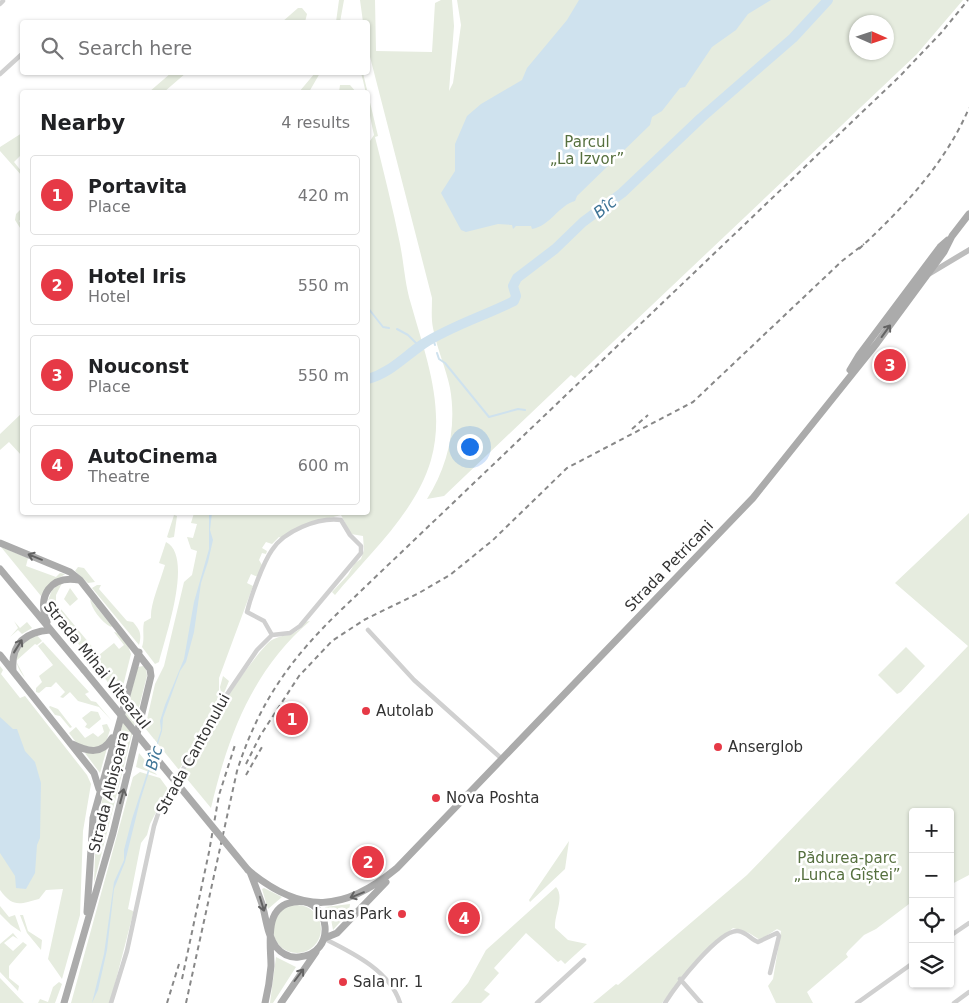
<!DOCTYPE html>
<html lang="en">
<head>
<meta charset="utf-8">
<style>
  :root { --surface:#fff; --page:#f6f6f6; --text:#202124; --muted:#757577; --line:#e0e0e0; --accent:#e63946 }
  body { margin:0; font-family:"DejaVu Sans",sans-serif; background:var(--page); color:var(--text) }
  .controls { position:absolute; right:15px; bottom:15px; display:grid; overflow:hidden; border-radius:5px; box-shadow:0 1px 4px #0004 }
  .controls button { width:45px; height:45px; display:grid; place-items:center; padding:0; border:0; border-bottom:1px solid var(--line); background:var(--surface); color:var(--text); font:25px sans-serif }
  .compass { position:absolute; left:849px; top:15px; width:45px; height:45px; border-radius:50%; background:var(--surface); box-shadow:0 1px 4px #0004; rotate:93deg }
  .you { position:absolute; left:469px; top:446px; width:18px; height:18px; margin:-12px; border:4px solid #fff; border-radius:50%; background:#1a73e8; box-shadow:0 0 0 8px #1a73e833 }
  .badge { display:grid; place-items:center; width:32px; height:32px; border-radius:50%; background:var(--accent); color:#fff; font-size:16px; font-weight:700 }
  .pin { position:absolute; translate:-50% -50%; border:2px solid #fff; box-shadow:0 1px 5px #0006 }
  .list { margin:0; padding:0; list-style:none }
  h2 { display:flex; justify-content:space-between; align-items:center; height:65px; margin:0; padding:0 20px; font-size:21px }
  h2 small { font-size:16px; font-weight:400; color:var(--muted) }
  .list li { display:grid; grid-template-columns:32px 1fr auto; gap:15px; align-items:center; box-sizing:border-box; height:80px; margin:0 10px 10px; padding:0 10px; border:1px solid var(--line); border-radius:5px }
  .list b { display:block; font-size:19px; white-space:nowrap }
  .list p { margin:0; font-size:16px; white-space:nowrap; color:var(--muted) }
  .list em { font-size:16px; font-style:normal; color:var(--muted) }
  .icon { flex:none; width:28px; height:28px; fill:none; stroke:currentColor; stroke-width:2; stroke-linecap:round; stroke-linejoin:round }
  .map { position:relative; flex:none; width:969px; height:1003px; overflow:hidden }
  .search { position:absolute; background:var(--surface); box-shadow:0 1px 4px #0004; left:20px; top:20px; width:350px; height:55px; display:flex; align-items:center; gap:12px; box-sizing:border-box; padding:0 18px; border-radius:5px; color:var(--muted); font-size:19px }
  .panel { position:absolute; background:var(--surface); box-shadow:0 1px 4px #0004; left:20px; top:90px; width:350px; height:425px; border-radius:5px }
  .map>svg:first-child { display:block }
  .green { fill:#e6ecdf; fill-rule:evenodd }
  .water { fill:#cfe2ee }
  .pier { fill:#fff }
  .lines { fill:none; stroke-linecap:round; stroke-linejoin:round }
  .stream { stroke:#cfe2ee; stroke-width:2 }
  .river { stroke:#cfe2ee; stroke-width:10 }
  .street { stroke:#d0d0d0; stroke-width:4.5 }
  .secondary { stroke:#bdbdbd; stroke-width:5.5 }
  .primary { stroke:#ababab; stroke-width:7 }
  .rail { stroke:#888; stroke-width:2; stroke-dasharray:5 4; stroke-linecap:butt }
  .primary-bridge { stroke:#ababab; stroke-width:7 }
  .oneway { stroke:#636363 }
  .poi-dot { fill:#e63946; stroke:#fff; stroke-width:2 }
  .labels { text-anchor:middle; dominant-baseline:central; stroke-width:5; stroke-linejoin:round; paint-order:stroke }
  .park-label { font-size:15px; fill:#56703f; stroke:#fff }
  .street-label { font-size:15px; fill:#333; stroke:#fff }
  .poi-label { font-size:15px; fill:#333; stroke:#fff; text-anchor:start }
  .water-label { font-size:16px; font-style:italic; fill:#3f7597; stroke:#fff }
</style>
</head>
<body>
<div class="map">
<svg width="969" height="1003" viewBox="0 0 969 1003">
  <rect width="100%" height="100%" fill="#fff"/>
  <path class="green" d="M339,0h5l-4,22h-4z
    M360,0h15l1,51 56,1 3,-49 6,-3h11l2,26 -5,65 4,-8 8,-58 -4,-25h506l-46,54 -342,324 -4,-3 -127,121 -17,3c21,-33 30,-72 23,-111 -4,-20 -13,-39 -17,-60 -2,-10 -1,-20 -1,-30l-64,-249v-27h-5zM856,22h30v30h-30z
    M298,8h4l5,6 -2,8h-23z
    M171,73h15l-22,19h-15z
    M315,73h5l-11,19h-10z
    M361,73h2l15,63 -3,1c9,36 18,72 25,107 4,20 5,41 11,60 14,50 35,103 20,156 -15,52 -62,94 -96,135l-3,-3 16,-17 7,-12 6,-4 3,-9 -1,-14 -12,-2 -10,-19 -35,9 -25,14 -2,-1 -7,7 -6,-2 -4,6 5,3 -1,3 -4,-1 -3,7 3,5 -4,12 -7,-3 -4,9 6,3 -34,92v23l-40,69 -34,-42 10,-44 9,-18 20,-84 8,-7 5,-24 -6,-2 -4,-12 6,1 4,-14 -6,-1 3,-10 174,-1v-368l6,-9c-5,-22 -7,-41 -13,-62z
    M340,85h10l6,7h-17z
    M22,133v21l-8,8 8,10v4l-22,-25v-4z
    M22,208v10l-3,3 3,4v6l-7,-11 1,-6z
    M22,413v43l-13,-14 -9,8v-16z
    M969,513v362l-19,10v-73h-37v89l-37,28 -12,6 -16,16 -2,3 2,3 -41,35 6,11h-37l-8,-17 5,-7 8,-48 -4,-2 -17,11 -11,-7 -16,-5 -51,49 -20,26h-69l23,-19 2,1 129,-110 221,-229 -73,-63z
    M174,515l3,1 -3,21 -5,1 -2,-1z
    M166,542c28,14 -1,95 -7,120l-4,2 -13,-17c3,-9 0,-16 2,-25l7,-4c-1,-13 8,-33 14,-53l-6,-2z
    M1,547l27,11 -2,8 30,11 4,-4 5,1 -16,11 -8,11z
    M78,567l6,1 11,14 -7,1 -13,-12z
    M60,583h2l-6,12v8l43,52 15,-12 5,6 5,-4 -10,-13 4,1 10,13 3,8 -11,44 -73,-95 5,-13z
    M97,585h4l-2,4 28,32 6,1c7,8 9,12 6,23l-47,-57z
    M70,588l8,11 -8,7 -6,-7z
    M90,599l22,27 -1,1c-10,-5 -20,-19 -21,-28z
    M14,621l6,7 7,-6 5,6 -10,6 -4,-4 -8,7 8,-9z
    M310,621c-58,50 -82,115 -99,187l-29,-35c26,-44 50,-90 85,-129 11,-12 30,-5 38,-22z
    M36,634l6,7 -5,4 -2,-1 -19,17 9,17c-16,-20 -9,-31 11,-44z
    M43,642l46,50 -4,2 6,7 5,1 16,19 -13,-14 -21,-6 -8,-9 -7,6 -3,-1 5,-5 -9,-10 -5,5h-5l-7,6 -3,-1v-4l6,-6 -3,-6 14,-11 -15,-19z
    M906,647l19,19 -24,26 -4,2 -19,-19z
    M0,666l3,4 -2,4 19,24 5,-2 62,79 4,9 -8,47 -3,84 -18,64 -14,-20 15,-70 -17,1 -7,9c-19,5 -26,9 -39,-9z
    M143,666l3,2 1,8 -53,207 2,-52 3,-19 39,-145z
    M223,676l6,5 -7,17 -2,-11z
    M50,706l8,3 14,18 -2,1 -10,-12 -5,-1 -6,-8z
    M91,711l7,1 3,7 -12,10 -4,-2 2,-3 -5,-6z
    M107,724l3,6 -4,12 -9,6 -19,-3 -9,-12 7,-6 9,11 8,-5 5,4 6,-5 -2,-7z
    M107,748l-7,25 -15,-20 14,-1z
    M139,753l18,22 -21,-8z
    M140,772l20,6 8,11 -18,35 -3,11 -6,8 -13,66 5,2v3l-23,89h-39l62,-226z
    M569,841l-4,28 -35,33 -1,-2z
    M556,887c9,10 -2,28 -1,41l13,12 19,4 -22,20 -4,-4 -3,2 -32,-29 -32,35 5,5 -15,17 6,4 -9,9h-30l17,-20 18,-33z
    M264,888l18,9 -14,12 -6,-20z
    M350,904l-1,8 -16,18 -2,-11 -6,-12z
    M273 929a24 24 0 1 1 48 0a24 24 0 1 1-48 0Z
    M0,906l9,11 6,-2 6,17 -10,-7 -11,-11z
    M20,915h3l5,16 14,9 -1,10 -14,-17z
    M13,933l5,6 -5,-3 -9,7 9,8 10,-9 4,3 -18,21v12l10,8 -1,5 -18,-19v-28z
    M276,957l20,10 -23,36h-3z
    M0,978l24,25h-24z
    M59,982l3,2 -7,19h-17l2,-4 8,3 5,-15z"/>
  <path class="water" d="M579,0h192l-23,14 -12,16 -24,17 -27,40 -5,1 -18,23 -10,6 -2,8 -73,71 -2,5c-16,4 -25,25 -43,28l-1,-3h-15l-3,3 -1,-4 -14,-1 -32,8 -5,-2 -20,-37 14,-22v-27l12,-28 14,-12 41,-24 5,-12 40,-48z
    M209,513h3l-2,17 3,10 -5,22 -7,21 -7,49 -8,30 -6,9 -17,47 -1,13 -22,70 -15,61 -11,27 -7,61 -9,40 -6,13 12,-49 10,-72 10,-22v-10l8,-31 29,-89 -1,-9 5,-16 19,-46 10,-57 15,-53z
    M0,717l13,12h4l8,22 10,11 6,21 -1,55 -3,7 -2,28 -9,16 -10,-1 -1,-12 -15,-23z"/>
  <path class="pier" d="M154,739l5,7 -7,23 -5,-6z"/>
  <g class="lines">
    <path class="stream" d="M368,308l15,19 6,1
      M397,329l11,6 12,12
      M433,339l2,6
      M437,353l2,6 6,4 44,54 29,-8 7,1"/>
    <path class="river" d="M368,379c22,-6 36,-22 55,-35 28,-18 61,-28 91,-43l2,-5 -3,-10 4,-8 38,-29 28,-27 39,-29 79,-75 92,-80 35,-38"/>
    <path class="street" d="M0,4l3,-3
      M0,74l22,-20
      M368,630l46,50 88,79
      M950,936l19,-13
      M325,939c28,14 65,32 75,64
      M680,979l21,24
      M111,1003l16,-52 27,-125 5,-15 62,-108 36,-53 15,-15 18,-2 10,-7 61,-73v-7l-11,-11 -9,-15c-23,-3 -57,11 -69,30 -9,13 -21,46 -25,62l17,9 8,14
      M537,1003l47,-43
      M665,1003c10,-16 54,-74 73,-72 9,1 13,9 20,11l19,-9 2,3 -9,37
      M857,1003l56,-40
      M954,1003l15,-11"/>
    <path class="secondary" d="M929,274l40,-24"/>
    <path class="primary" d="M850,370l9,-15 81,-108 8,-7
      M0,543l70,29 10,8 70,89 1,7 -38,157 -49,170
      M0,569l84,101
      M47,622c-10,-26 3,-47 32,-42
      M0,655l94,118 5,16
      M13,670c-2,-26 12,-38 37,-40
      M72,744c16,8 30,11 40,-6
      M248,870c54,45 96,42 149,-2l356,-370 124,-155 67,-91 8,-16 17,-22
      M250,872c4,10 8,21 12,32 4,13 5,31 14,43 6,7 14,11 23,10 38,-2 33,-61 -5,-55 -31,4 -23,42 -23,64 -1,12 -3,25 -6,37
      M87,912l6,-94 46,-166
      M325,938l12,-5 49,-51
      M281,1003l35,-51"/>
    <path class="rail" d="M859,249c44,-41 86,-85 110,-141
      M632,429l16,-14
      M246,764l14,-28 39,-60 33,-35 32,-21 55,-27 31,-18 43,-35 74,-72 126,-66 149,-141 22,-17
      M246,775l16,-28
      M182,979l27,-127 10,-57 16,-50
      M167,1003l12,-39
      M186,1003l51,-232c22,-69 54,-113 105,-162l558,-533 41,-43 27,-33"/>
    <path class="primary-bridge" d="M84,670l164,200"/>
  </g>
  <defs><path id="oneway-shaft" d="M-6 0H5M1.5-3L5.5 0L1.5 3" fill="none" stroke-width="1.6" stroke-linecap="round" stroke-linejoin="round" transform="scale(1.25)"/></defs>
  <g class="oneway">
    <use href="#oneway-shaft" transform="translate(886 331) rotate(-54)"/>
    <use href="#oneway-shaft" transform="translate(35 557) rotate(-158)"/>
    <use href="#oneway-shaft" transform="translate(18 646) rotate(-58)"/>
    <use href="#oneway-shaft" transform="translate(122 796) rotate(-75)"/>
    <use href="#oneway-shaft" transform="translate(357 895) rotate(158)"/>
    <use href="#oneway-shaft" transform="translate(262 904) rotate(73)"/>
    <use href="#oneway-shaft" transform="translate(299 975) rotate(-53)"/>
  </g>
  <g class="poi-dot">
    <circle cx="366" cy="711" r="5"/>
    <circle cx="718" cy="747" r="5"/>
    <circle cx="436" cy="798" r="5"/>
    <circle cx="402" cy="914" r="5"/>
    <circle cx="343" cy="982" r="5"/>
  </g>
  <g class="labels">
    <g class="park-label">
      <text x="587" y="142">Parcul<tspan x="587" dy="17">„La Izvor”</tspan></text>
      <text x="847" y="858">Pădurea-parc<tspan x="847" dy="17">„Lunca Gîștei”</tspan></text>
    </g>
    <g class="street-label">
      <text transform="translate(669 566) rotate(-46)">Strada Petricani</text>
      <text transform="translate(97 665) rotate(51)">Strada Mihai Viteazul</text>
      <text transform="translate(193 754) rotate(-61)">Strada Cantonului</text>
      <text transform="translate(109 792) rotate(-76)">Strada Albișoara</text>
    </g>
    <g class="poi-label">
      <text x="376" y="711">Autolab</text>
      <text x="728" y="747">Anserglob</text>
      <text x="446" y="798">Nova Poshta</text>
      <text x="392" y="914" text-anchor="end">Iunas Park</text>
      <text x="353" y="982">Sala nr. 1</text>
    </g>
    <g class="water-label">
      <text transform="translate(605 207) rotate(-39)">Bîc</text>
      <text transform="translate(154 758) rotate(-74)">Bîc</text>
    </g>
  </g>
</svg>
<div class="controls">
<button>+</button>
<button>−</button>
<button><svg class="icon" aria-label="locate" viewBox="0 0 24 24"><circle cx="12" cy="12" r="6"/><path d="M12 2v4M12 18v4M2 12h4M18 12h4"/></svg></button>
<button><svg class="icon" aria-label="layers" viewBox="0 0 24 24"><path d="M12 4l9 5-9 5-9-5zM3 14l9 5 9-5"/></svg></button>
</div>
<svg class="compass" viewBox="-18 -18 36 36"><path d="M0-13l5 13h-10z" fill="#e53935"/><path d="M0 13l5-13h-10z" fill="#757577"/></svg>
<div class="you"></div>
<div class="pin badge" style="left:292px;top:719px">1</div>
<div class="pin badge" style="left:368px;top:862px">2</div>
<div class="pin badge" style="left:890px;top:365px">3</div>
<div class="pin badge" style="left:464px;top:918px">4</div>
<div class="search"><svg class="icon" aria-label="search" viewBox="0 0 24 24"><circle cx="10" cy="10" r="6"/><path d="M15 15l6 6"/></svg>Search here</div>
<section class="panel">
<h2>Nearby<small>4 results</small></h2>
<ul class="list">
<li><span class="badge">1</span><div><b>Portavita</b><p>Place</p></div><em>420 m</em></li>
<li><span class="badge">2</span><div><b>Hotel Iris</b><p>Hotel</p></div><em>550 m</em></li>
<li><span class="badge">3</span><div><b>Nouconst</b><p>Place</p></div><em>550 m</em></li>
<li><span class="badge">4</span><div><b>AutoCinema</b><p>Theatre</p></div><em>600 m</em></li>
</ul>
</section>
</div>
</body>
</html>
